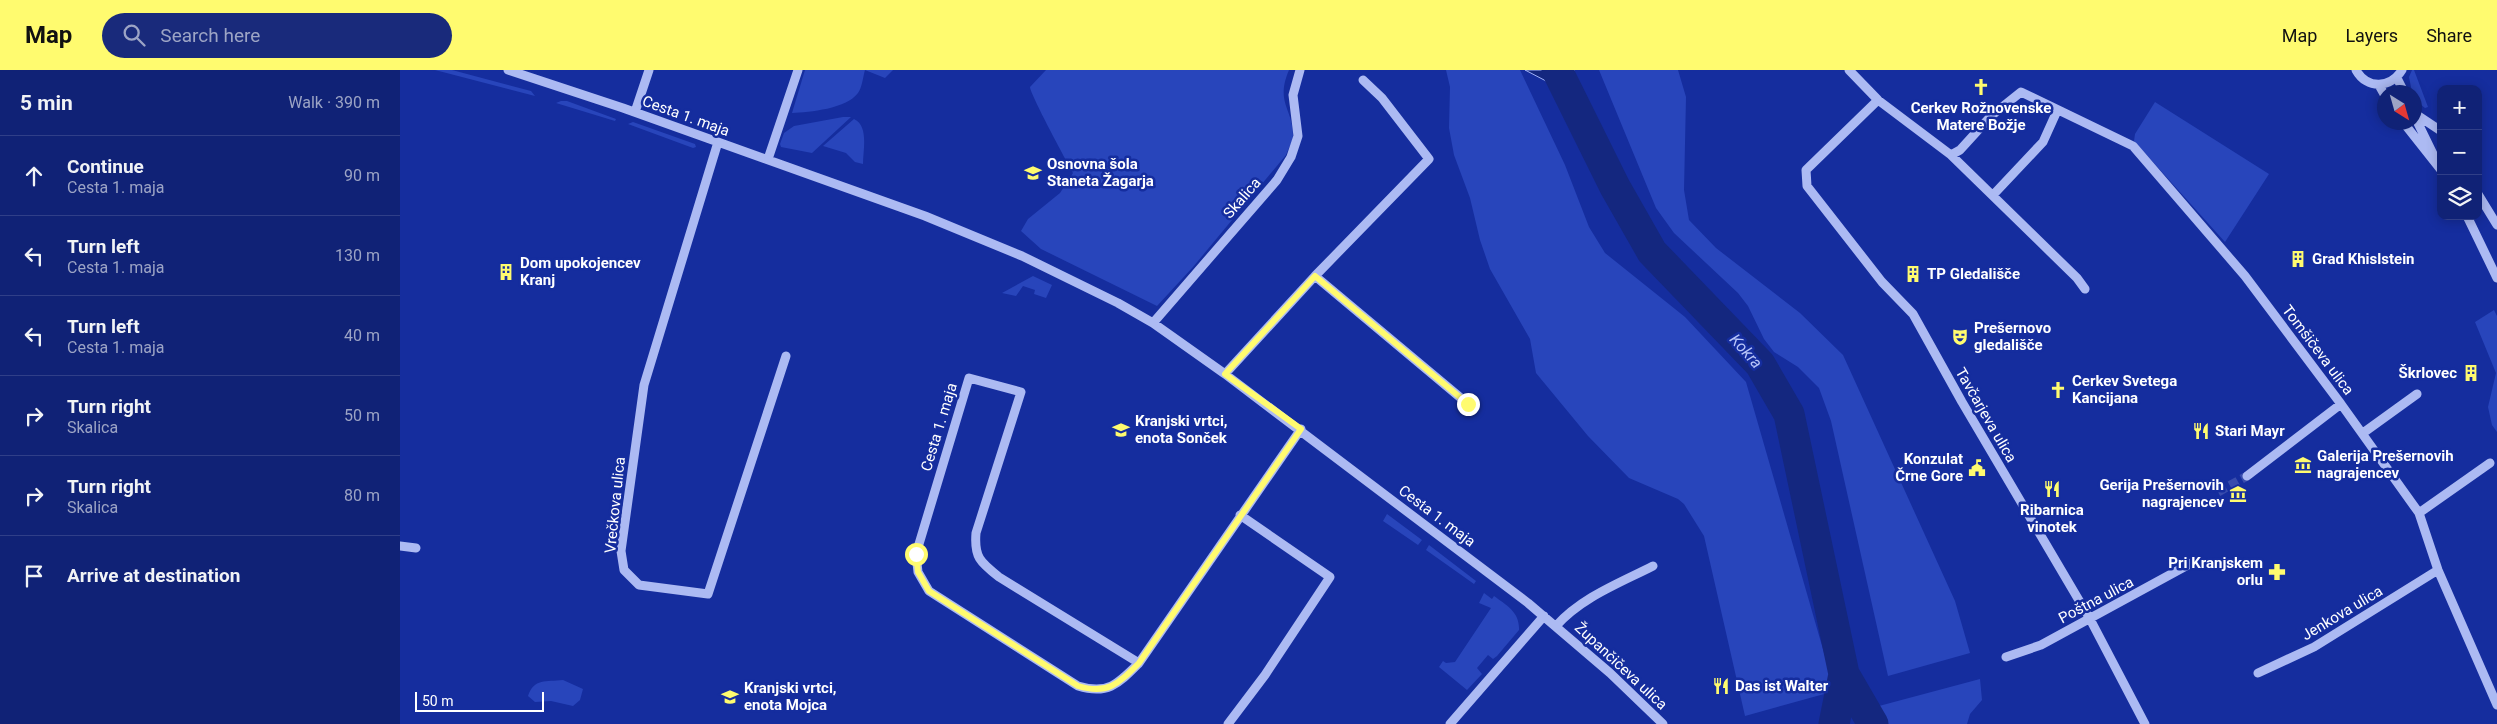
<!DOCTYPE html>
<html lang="en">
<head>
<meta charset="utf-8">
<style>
  :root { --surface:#102276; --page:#192a7b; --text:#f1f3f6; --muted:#9ca4c5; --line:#303f88; --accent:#fffb6f }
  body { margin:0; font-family:Roboto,sans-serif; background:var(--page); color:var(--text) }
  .controls { position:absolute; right:15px; top:15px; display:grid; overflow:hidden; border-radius:10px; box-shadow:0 2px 12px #0003 }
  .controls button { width:45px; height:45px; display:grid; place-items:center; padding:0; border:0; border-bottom:1px solid var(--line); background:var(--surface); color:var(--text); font:25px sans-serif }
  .compass { position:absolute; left:1977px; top:15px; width:45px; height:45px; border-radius:50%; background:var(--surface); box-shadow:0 2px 12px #0003; rotate:143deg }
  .scale { position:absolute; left:15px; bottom:12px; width:129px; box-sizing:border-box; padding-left:5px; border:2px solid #fff; border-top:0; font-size:14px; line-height:18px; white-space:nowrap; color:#fff; -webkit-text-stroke:4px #152d9e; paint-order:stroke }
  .stop { position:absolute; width:15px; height:15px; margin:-11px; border:4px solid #fffb6f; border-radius:50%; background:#fff }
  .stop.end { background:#fffb6f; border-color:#fff; box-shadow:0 1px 5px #0008 }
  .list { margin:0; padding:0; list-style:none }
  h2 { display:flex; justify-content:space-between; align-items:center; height:65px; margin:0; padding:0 20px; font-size:21px }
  h2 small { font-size:16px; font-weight:400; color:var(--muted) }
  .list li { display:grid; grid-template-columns:32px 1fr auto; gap:15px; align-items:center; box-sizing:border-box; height:80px; padding:0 20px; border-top:1px solid var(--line) }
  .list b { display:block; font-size:19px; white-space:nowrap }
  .list p { margin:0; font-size:16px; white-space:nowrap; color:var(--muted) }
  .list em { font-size:16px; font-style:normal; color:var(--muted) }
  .icon { flex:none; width:28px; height:28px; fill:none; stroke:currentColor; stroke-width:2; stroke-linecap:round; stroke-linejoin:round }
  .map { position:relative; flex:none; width:2097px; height:654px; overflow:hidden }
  header { display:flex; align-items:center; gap:30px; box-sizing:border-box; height:70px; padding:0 25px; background:var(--accent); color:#111 }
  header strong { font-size:24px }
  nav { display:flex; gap:28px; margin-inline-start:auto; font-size:18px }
  .search { width:350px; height:45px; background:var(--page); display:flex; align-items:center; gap:12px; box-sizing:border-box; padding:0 18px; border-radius:28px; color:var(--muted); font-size:19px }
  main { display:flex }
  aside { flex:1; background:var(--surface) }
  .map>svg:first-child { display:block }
  .green { fill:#2845bb }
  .water { fill:#14277f; stroke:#9fb1f6 }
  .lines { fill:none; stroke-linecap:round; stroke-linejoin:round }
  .river { stroke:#14277f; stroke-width:31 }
  .minor-tunnel { stroke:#384cad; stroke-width:9; stroke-dasharray:9 4.5; stroke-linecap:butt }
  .minor { stroke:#acbaf3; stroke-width:9 }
  .route { stroke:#fffb6f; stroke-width:6 }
  .labels { text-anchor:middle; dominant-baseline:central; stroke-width:5; stroke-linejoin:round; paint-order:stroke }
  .poi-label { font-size:15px; font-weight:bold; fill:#fff; stroke:#152d9e; text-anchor:start }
  .street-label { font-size:15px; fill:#fff; stroke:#152d9e }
  .water-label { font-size:16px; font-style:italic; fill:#b9c6f9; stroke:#152d9e }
</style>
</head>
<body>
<header>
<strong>Map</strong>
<div class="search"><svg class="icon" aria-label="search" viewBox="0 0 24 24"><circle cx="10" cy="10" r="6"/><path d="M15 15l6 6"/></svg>Search here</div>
<nav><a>Map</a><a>Layers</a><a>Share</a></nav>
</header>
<main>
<aside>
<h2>5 min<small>Walk · 390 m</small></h2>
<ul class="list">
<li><svg class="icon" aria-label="ahead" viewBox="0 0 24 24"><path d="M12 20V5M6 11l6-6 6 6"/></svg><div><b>Continue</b><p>Cesta 1. maja</p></div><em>90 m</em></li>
<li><svg class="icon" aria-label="left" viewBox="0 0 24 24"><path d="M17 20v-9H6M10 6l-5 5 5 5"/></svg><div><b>Turn left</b><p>Cesta 1. maja</p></div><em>130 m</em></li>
<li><svg class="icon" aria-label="left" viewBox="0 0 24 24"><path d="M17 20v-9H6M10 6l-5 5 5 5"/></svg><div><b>Turn left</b><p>Cesta 1. maja</p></div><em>40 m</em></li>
<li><svg class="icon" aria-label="right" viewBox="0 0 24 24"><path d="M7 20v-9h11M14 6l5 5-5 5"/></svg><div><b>Turn right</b><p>Skalica</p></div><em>50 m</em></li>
<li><svg class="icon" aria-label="right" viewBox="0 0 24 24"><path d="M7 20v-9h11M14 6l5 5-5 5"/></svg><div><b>Turn right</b><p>Skalica</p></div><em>80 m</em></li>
<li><svg class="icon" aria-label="arrive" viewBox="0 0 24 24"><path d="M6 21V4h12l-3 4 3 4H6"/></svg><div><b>Arrive at destination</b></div></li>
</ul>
</aside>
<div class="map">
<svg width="2097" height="654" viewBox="0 0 2097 654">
  <rect width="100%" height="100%" fill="#152d9e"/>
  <path class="green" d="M35,0h17l79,21 4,5z
    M405,0h88l-8,8 -20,-8c-2,7 -3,18 -7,23 -12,16 -48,19 -66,20z
    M646,0h243c-14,33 4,38 4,66 0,5 -5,13 -7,19l-93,112 -36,39 -116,-57 -20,-18 7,-12 32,-26 13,-20c-6,-11 -43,-79 -43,-86z
    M1046,0h74l45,95 24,62 16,26 80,64 61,65 89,309 -90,25 -41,-180 -20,-32 -6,-5 -49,-21 -41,-42 -52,-63 -6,-34 -40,-70 -10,-29 -10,-42 -16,-43 -5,-27 1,-41z
    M1199,0h79l8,27 -2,93 5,30 27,28 84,65 43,42 112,246 15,52 -82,23 -57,-255 -12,-33 -21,-21 -24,-15 -10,-13 -16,-33 -10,-13 -64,-60 -18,-25z
    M2012,0h2l14,37 -3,1c-6,-5 -11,-8 -11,-16h-2l-3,-15z
    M161,31h6l49,18 -1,2 -59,-18z
    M1755,32l114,72 -44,68 -91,-101 1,-7z
    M443,47h8l-39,36 -31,-6 -1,-3 4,-11 10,-7z
    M454,49c15,7 9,31 9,45l-8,-2 -9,-9 -23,-7z
    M233,52l62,22 1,3 -3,1 -65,-24z
    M633,206l19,9 -6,13 -12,-4 1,-4 -12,-4 -7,10 -14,-3z
    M2094,240l3,6v116l-5,-7 -4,-18 8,-34 -21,-51z
    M987,444l35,26 -4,5 -35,-24z
    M1029,475l47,36 -2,3 -48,-34z
    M1084,523l8,6 2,-3c12,9 26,16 25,34l-22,26 -4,3 -5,-4 -11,13 5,6 -15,16 -28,-23 4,-6 3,2 9,-1 36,-54 -12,-5z
    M1580,609l2,21 -12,14 -3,10h-84l-4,-18z
    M163,610l20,9 -3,11 -7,6 -22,-5 -16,1 -7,-6c6,-18 18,-14 35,-16z"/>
  <path class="water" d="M1125,0h49l-5,23z"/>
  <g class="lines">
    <path class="river" d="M1157,0l58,117 37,65 108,112 29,50 55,260 29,50
      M1434,654l10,-50"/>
    <path class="minor-tunnel" d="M1818,422l29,-16"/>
    <path class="minor" d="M108,0l115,38 302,108 97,40 96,47 35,20 72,51 303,229 82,70 53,51
      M1449,0l29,30 73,55 126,123 8,11
      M1956,0c11,20 35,18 46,0
      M1997,8l7,14
      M1979,15l5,9
      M1478,30l-72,70 1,16 75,96 31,32 49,88 128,217 55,105
      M235,42l14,-42
      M2014,43l27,18
      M2014,45l20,41
      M2003,52l38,48
      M318,72l-74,243 -23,166 3,19 15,15 69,9 78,-238
      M1551,85l9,-5 31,-34 30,-24 112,54 112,130 96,128 78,109 19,57 59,135
      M368,89l30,-89
      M1594,124l49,-52 14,-31
      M2078,124l19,31
      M2067,146l30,62
      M915,206l153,128
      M753,253l124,-143 14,-23 7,-21 -5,-41 7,-25
      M825,304l90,-98 114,-117 -47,-61 -19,-18
      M1963,363l54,-39
      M1847,406l94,-72
      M2019,443l71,-50
      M0,476l16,2
      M1156,556c26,-29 64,-43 97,-60
      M1606,587l35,-12 156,-85
      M739,593l-140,-86c-19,-15 -25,-20 -23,-44l45,-141 -52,-14 -53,176 2,18 11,19 149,95c30,9 40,-2 61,-23l162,-234
      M1858,603l56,-26 124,-77
      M828,654l37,-49 65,-98 -90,-62
      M1050,654l94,-108"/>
  </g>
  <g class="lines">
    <path class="route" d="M516,484l2,18 11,19 149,95c30,9 40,-2 61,-23l162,-234 -76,-55 90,-98 153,128"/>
  </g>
  <defs>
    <g id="church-bare" transform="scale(1.35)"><path d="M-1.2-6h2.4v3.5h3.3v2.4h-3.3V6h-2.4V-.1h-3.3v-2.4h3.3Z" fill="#fffb6f" stroke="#152d9e" stroke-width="2.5" paint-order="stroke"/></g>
    <g id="school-bare" transform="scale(1.35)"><path d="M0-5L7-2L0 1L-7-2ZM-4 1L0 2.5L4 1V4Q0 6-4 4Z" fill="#fffb6f" stroke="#152d9e" stroke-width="2.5" paint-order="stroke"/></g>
    <g id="building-bare" transform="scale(1.35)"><path d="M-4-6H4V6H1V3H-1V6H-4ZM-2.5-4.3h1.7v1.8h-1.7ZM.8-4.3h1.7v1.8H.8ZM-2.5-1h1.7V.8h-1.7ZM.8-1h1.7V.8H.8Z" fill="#fffb6f" stroke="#152d9e" stroke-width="2.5" paint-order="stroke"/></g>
    <g id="theatre-bare" transform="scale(1.35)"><path d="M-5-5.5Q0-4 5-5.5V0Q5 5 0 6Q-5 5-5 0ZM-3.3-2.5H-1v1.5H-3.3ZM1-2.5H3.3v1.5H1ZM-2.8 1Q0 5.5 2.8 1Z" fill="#fffb6f" stroke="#152d9e" stroke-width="2.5" paint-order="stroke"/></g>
    <g id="restaurant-bare" transform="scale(1.35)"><path d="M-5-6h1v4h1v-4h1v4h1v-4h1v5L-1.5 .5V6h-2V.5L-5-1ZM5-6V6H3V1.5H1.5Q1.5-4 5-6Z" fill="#fffb6f" stroke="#152d9e" stroke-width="2.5" paint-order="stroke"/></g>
    <g id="museum-bare" transform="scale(1.35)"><path d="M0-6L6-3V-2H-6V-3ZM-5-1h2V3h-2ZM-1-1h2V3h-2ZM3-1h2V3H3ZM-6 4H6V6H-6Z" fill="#fffb6f" stroke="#152d9e" stroke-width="2.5" paint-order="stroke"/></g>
    <g id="civic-bare" transform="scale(1.35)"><path d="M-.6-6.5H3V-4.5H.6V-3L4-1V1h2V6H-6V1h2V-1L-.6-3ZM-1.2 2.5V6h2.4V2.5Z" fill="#fffb6f" stroke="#152d9e" stroke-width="2.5" paint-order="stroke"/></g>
    <g id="pharmacy-bare" transform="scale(1.35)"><path d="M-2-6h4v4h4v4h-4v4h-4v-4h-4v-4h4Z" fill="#fffb6f" stroke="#152d9e" stroke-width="2.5" paint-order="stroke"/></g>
  </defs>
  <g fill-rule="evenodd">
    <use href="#church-bare" x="1581" y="17"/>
    <use href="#school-bare" x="633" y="103"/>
    <use href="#building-bare" x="1898" y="189"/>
    <use href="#building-bare" x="106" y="202"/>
    <use href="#building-bare" x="1513" y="204"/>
    <use href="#theatre-bare" x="1560" y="267"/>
    <use href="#building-bare" x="2071" y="303"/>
    <use href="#church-bare" x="1658" y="320"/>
    <use href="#school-bare" x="721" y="360"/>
    <use href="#restaurant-bare" x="1801" y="361"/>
    <use href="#museum-bare" x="1903" y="395"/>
    <use href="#civic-bare" x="1577" y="398"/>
    <use href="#restaurant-bare" x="1652" y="419"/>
    <use href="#museum-bare" x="1838" y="424"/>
    <use href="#pharmacy-bare" x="1877" y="502"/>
    <use href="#restaurant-bare" x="1321" y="616"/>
    <use href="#school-bare" x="330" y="627"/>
  </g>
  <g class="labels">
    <g class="poi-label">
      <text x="1581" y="38" text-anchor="middle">Cerkev Rožnovenske<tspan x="1581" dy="17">Matere Božje</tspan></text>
      <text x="647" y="94">Osnovna šola<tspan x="647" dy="17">Staneta Žagarja</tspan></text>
      <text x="1912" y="189">Grad Khislstein</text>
      <text x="120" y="193">Dom upokojencev<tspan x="120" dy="17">Kranj</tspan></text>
      <text x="1527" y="204">TP Gledališče</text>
      <text x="1574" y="258">Prešernovo<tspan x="1574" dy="17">gledališče</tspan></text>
      <text x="2057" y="303" text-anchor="end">Škrlovec</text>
      <text x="1672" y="311">Cerkev Svetega<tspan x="1672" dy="17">Kancijana</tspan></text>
      <text x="735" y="351">Kranjski vrtci,<tspan x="735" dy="17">enota Sonček</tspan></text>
      <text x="1815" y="361">Stari Mayr</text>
      <text x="1917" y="386">Galerija Prešernovih<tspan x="1917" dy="17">nagrajencev</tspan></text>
      <text x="1563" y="389" text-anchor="end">Konzulat<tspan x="1563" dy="17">Črne Gore</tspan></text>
      <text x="1824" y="415" text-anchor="end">Gerija Prešernovih<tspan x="1824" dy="17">nagrajencev</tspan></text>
      <text x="1652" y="440" text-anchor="middle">Ribarnica<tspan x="1652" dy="17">vinotek</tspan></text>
      <text x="1863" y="493" text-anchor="end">Pri Kranjskem<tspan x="1863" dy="17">orlu</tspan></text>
      <text x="1335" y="616">Das ist Walter</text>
      <text x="344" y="618">Kranjski vrtci,<tspan x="344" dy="17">enota Mojca</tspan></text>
    </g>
    <g class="street-label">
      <text transform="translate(286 46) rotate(20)">Cesta 1. maja</text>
      <text transform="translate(842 128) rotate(-49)">Skalica</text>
      <text transform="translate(1918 280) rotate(53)">Tomšičeva ulica</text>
      <text transform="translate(1586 345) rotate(60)">Tavčarjeva ulica</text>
      <text transform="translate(539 357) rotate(-73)">Cesta 1. maja</text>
      <text transform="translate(215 435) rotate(-84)">Vrečkova ulica</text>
      <text transform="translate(1037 446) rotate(37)">Cesta 1. maja</text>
      <text transform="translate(1696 530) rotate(-28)">Poštna ulica</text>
      <text transform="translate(1942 543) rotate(-31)">Jenkova ulica</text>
      <text transform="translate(1221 596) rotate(43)">Župančičeva ulica</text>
    </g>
    <g class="water-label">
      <text transform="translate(1346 281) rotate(48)">Kokra</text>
    </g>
  </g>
</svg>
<div class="controls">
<button>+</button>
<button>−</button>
<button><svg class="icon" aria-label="layers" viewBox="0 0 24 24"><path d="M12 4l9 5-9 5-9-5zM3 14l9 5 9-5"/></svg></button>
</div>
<svg class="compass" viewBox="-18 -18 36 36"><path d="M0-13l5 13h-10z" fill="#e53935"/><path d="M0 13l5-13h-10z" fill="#9ca4c5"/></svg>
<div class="scale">50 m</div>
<div class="stop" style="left:516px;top:484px"></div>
<div class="stop end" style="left:1068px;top:334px"></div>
</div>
</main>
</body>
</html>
